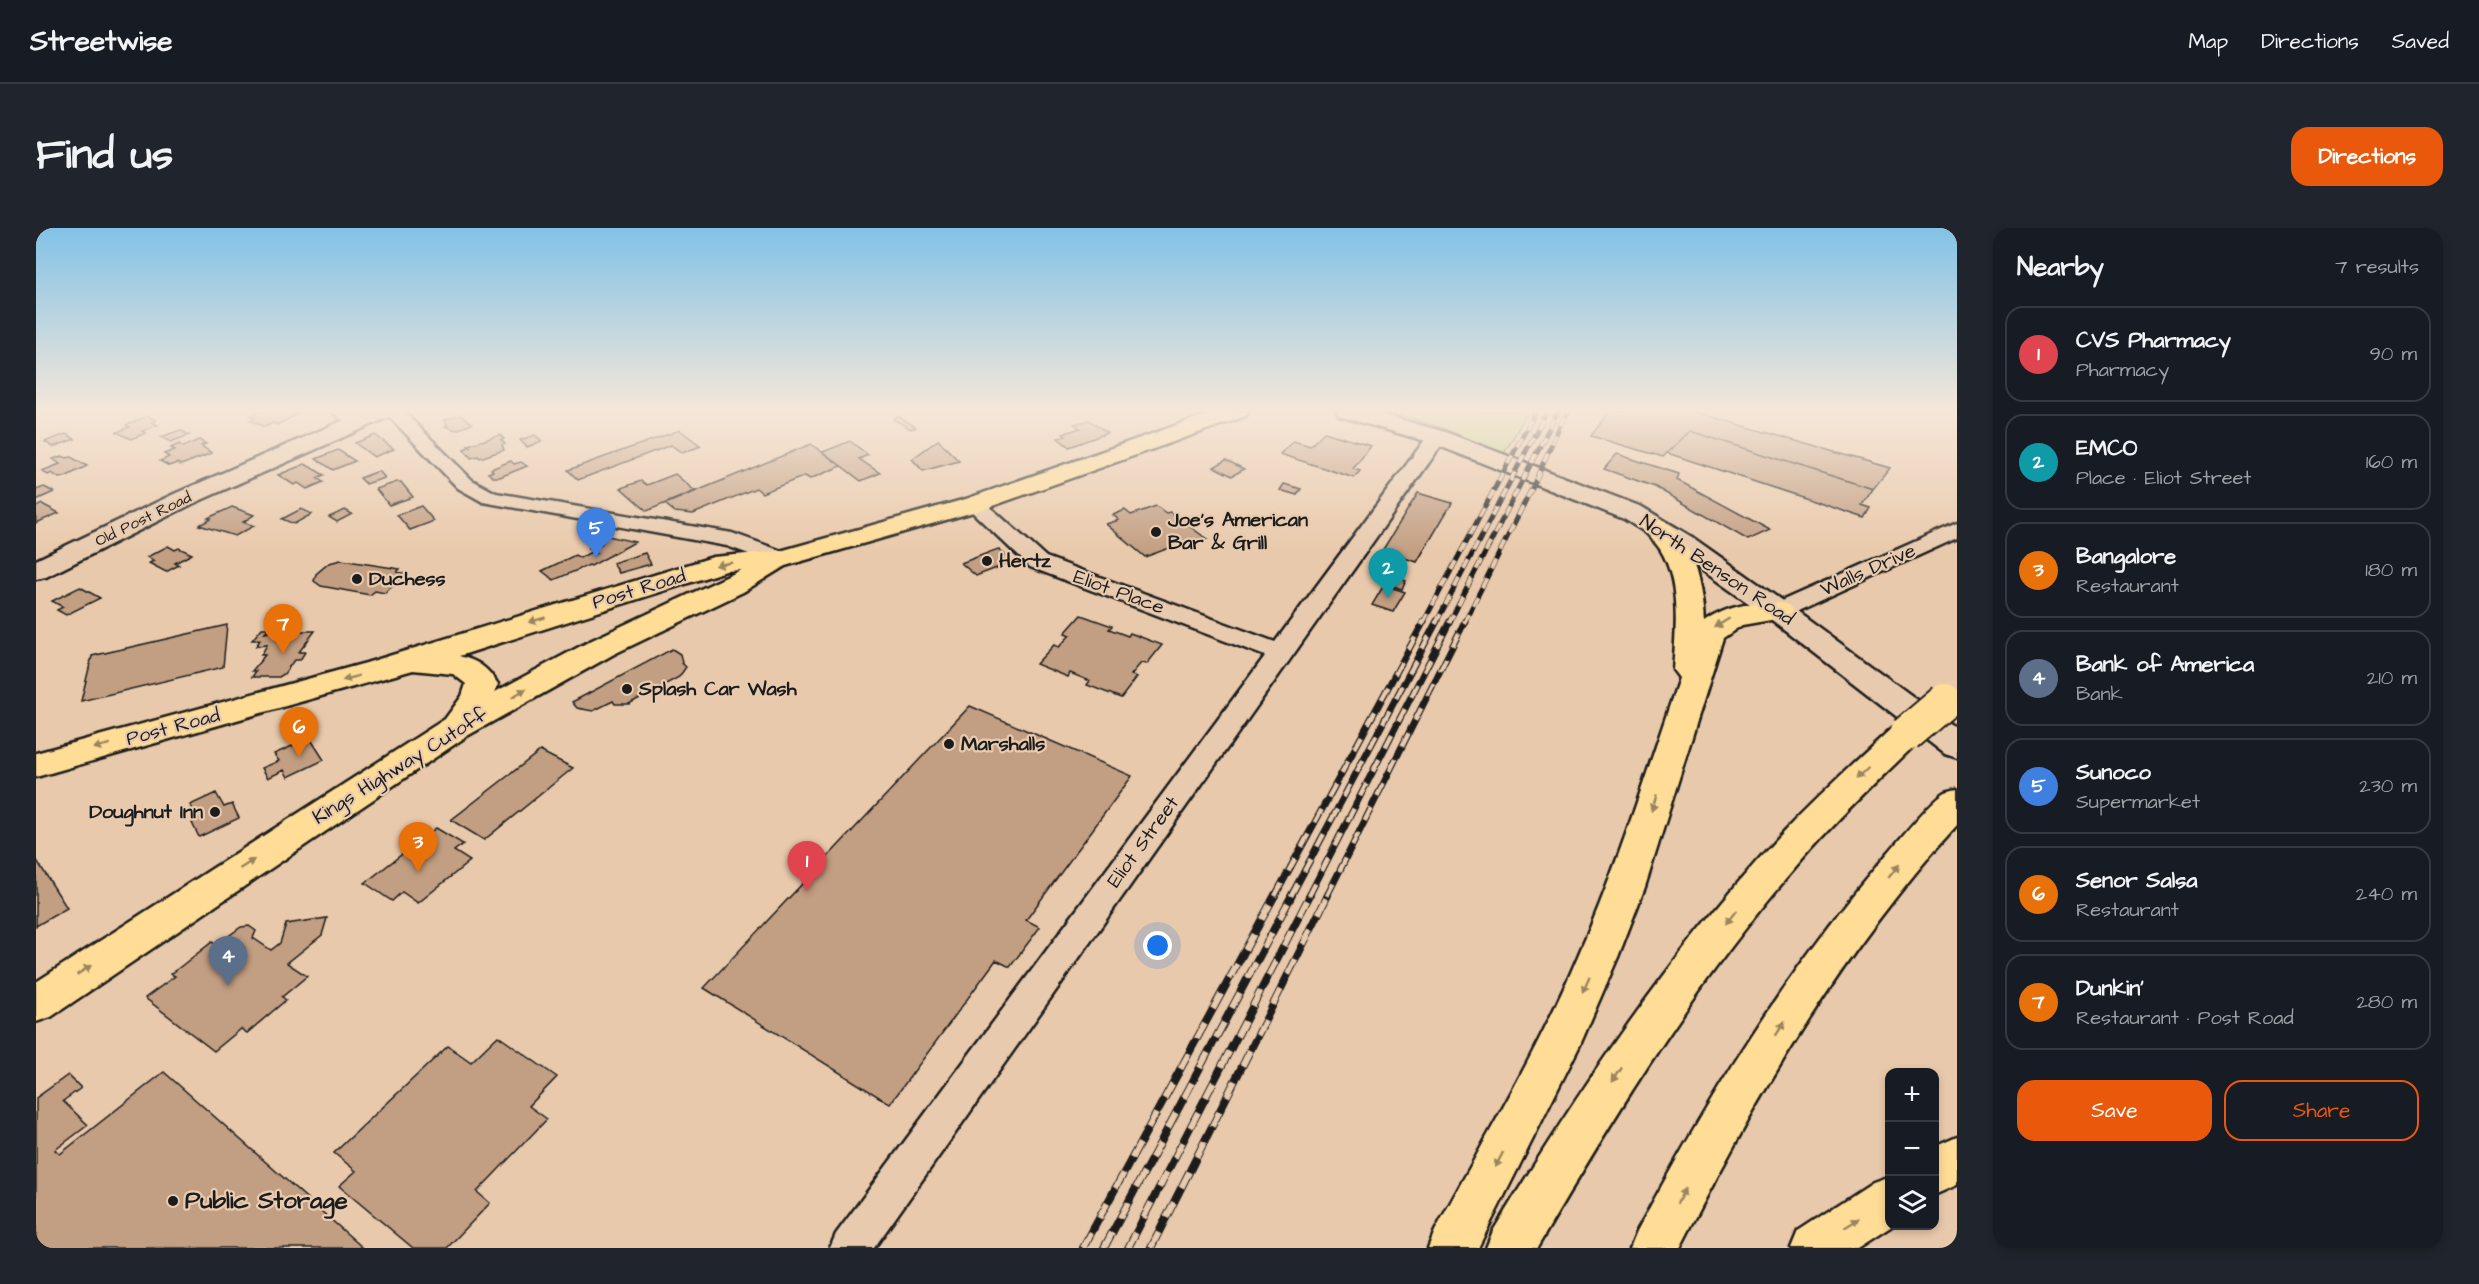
<!DOCTYPE html>
<html lang="en">
<head>
<meta charset="utf-8">
<style>
  :root { --surface:#171b24; --page:#20242c; --text:#f1f3f6; --muted:#9ea1a6; --line:#363941; --accent:#ea580c }
  body { margin:0; font-family:"Architects Daughter",sans-serif; background:var(--page); color:var(--text) }
  .controls { position:absolute; right:18px; bottom:18px; display:grid; overflow:hidden; border-radius:12px; box-shadow:0 3px 9px #0003 }
  .controls button { width:54px; height:54px; display:grid; place-items:center; padding:0; border:0; border-bottom:2px solid var(--line); background:var(--surface); color:var(--text); font:30px sans-serif }
  .you { position:absolute; left:1122px; top:718px; width:21px; height:21px; margin:-15px; border:4px solid #fff; border-radius:50%; background:#1a73e8; box-shadow:0 0 0 9px #1a73e833 }
  .badge { display:grid; place-items:center; width:39px; height:39px; border-radius:50%; background:var(--accent); color:#fff; font-size:20px; font-weight:700 }
  .pin { position:absolute; translate:-50% -50px; filter:drop-shadow(0 2px 3px #0008) }
  .pin::after { content:''; position:absolute; top:32px; width:21px; height:18px; background:inherit; clip-path:polygon(0 0,100% 0,50% 100%) }
  .list { margin:0; padding:0; list-style:none }
  h2 { display:flex; justify-content:space-between; align-items:center; height:78px; margin:0; padding:0 24px; font-size:26px }
  h2 small { font-size:20px; font-weight:400; color:var(--muted) }
  .list li { display:grid; grid-template-columns:39px 1fr auto; gap:18px; align-items:center; box-sizing:border-box; height:96px; margin:0 12px 12px; padding:0 12px; border:2px solid var(--line); border-radius:18px }
  .list b { display:block; font-size:22px; white-space:nowrap }
  .list p { margin:0; font-size:20px; white-space:nowrap; color:var(--muted) }
  .list em { font-size:20px; font-style:normal; color:var(--muted) }
  .actions { display:flex; gap:12px; padding:18px 24px }
  .actions a { flex:1; padding:14px 0; border:2px solid var(--accent); border-radius:18px; text-align:center; font-size:21px; color:var(--accent) }
  .actions .main { background:var(--accent); color:#fff }
  .icon { flex:none; width:33px; height:33px; fill:none; stroke:currentColor; stroke-width:2; stroke-linecap:round; stroke-linejoin:round }
  .map { position:relative; flex:none; width:1921px; height:1020px; overflow:hidden; border-radius:18px }
  header { display:flex; align-items:center; gap:36px; box-sizing:border-box; height:84px; padding:0 30px; background:var(--surface); border-bottom:2px solid var(--line) }
  header strong { font-size:28px }
  nav { display:flex; gap:33px; margin-inline-start:auto; font-size:21px }
  .intro { display:flex; align-items:center; justify-content:space-between; box-sizing:border-box; height:144px; padding:0 36px }
  h1 { margin:0; font-size:42px }
  .button { padding:15px 27px; border-radius:18px; background:var(--accent); color:#fff; font-size:21px; font-weight:700 }
  main { display:flex; gap:36px; padding:0 36px }
  aside { flex:1; background:var(--surface); border-radius:18px; box-shadow:0 3px 9px #0003 }
  .map>svg:first-child { display:block }
  .green { fill:#c2d68b; stroke:#6f7954; stroke-width:1.5 }
  .building { fill:#c29e82; stroke:#1c1c1c; stroke-width:1.5 }
  .lines { fill:none; stroke-linecap:round; stroke-linejoin:round }
  .street-casing { stroke:#1c1c1c; stroke-width:5 }
  .secondary-casing { stroke:#1c1c1c; stroke-width:5 }
  .primary-casing { stroke:#1c1c1c; stroke-width:5 }
  .highway-casing { stroke:#1c1c1c; stroke-width:5 }
  .street { fill:#e8cbaf; fill-rule:evenodd }
  .secondary { fill:#e8cbaf; fill-rule:evenodd }
  .primary { fill:#ffdd96; fill-rule:evenodd }
  .highway { fill:#ffdd96; fill-rule:evenodd }
  .rail-far2-casing { stroke:#1c1c1c; stroke-width:5 }
  .rail-far1-casing { stroke:#1c1c1c; stroke-width:7 }
  .rail-casing { stroke:#1c1c1c; stroke-width:8 }
  .rail-far2 { stroke:#e8cbaf; stroke-width:4; stroke-dasharray:10; stroke-linecap:butt }
  .rail-far1 { stroke:#e8cbaf; stroke-width:4.5; stroke-dasharray:14; stroke-linecap:butt }
  .rail { stroke:#e8cbaf; stroke-width:6; stroke-dasharray:17; stroke-linecap:butt }
  .highway-bridge-casing { stroke:#1c1c1c; stroke-width:38; stroke-linecap:butt }
  .highway-bridge { stroke:#ffdd96; stroke-width:34 }
  .oneway { fill:#99865f }
  .poi-dot { fill:#1c1c1c; stroke:#e8cbaf; stroke-width:2 }
  .labels { text-anchor:middle; dominant-baseline:central; stroke-width:4.5; stroke-linejoin:round; paint-order:stroke }
  .far-street-label { font-size:16px; fill:#1c1c1c; stroke:#e8cbaf }
  .poi-label { font-size:20px; font-weight:bold; fill:#1c1c1c; stroke:#e8cbaf; text-anchor:start }
  .street-label { font-size:20px; fill:#1c1c1c; stroke:#e8cbaf }
  .near-poi-label { font-size:24px; font-weight:bold; fill:#1c1c1c; stroke:#e8cbaf; text-anchor:start }
</style>
</head>
<body>
<header>
<strong>Streetwise</strong>
<nav><a>Map</a><a>Directions</a><a>Saved</a></nav>
</header>
<div class="intro"><h1>Find us</h1><a class="button">Directions</a></div>
<main>
<div class="map">
<svg width="1921" height="1020" viewBox="0 0 1921 1020">
  <rect width="100%" height="100%" fill="#e9c9ab"/>
  <filter id="ink" filterUnits="userSpaceOnUse"><feTurbulence type="fractalNoise" baseFrequency=".0167" numOctaves="2"/><feDisplacementMap in="SourceGraphic" scale="12" xChannelSelector="R" yChannelSelector="G"/><feConvolveMatrix kernelMatrix="1 2 1 2 8 2 1 2 1" color-interpolation-filters="sRGB"/></filter>
  <g filter="url(#ink)">
    <path class="green" d="M1346,183h146l-26,46c-38,-23 -77,-37 -120,-46z"/>
    <path class="building" d="M227,183h28l7,3 -21,11 -3,-2 -10,4 -14,-7 5,-2 -4,-3z
      M1574,183h82l198,57 -17,21 -183,-58 -27,26 -72,-21z
      M425,187l11,9 -16,6 -11,-4 3,-1 -4,-5z
      M112,188l8,4 -4,2 6,3 -16,6 4,2 -15,6 -14,-7 13,-5 -4,-2z
      M862,188l18,11 -5,2 -18,-10z
      M1053,192l18,13 -38,14 -11,-9 8,-2 -3,-2 17,-6 -6,-4z
      M144,202l9,5 -18,7 -10,-5z
      M644,202l21,16 -19,7 -11,-8 -93,35 -10,-10z
      M1654,203l183,58 -11,16 9,3 -6,10 -198,-65z
      M1288,204l47,14 -18,23 7,2 -6,7 -74,-24 14,-13 16,5z
      M30,206l9,5 -22,8 -8,-5z
      M339,207l19,14 -20,8 -19,-14z
      M464,207l4,4 -3,1 4,4 -3,1 2,5 -24,8 -2,-2 -7,2 -7,-9 6,-2 -2,-2z
      M499,207l7,6 -15,6 -7,-7z
      M163,212l7,4 -5,2 11,7 -31,12 -4,-2 -8,3 -9,-5 9,-4 -5,-3 11,-4 -4,-2 8,-4 4,3z
      M902,212l21,21 -36,10 -11,-12z
      M814,213l18,14 -9,4 21,14 -19,8 -38,-29z
      M775,216l30,22 -31,13 -5,-3 -43,17 -6,-5 -63,26 -18,-2 -10,-8z
      M302,222l17,11 -22,9 -17,-11z
      M1581,226l62,20 -2,6 93,50 -22,10 -93,-53 -51,-18z
      M26,228l5,2 4,-1 16,9 -22,11 -6,1 -7,-5 -4,2 -6,-4 18,-7 -7,-5z
      M1190,232l18,9 -12,7 -18,-9z
      M475,233l3,3 7,-2 6,4 -27,11h-7l-5,-4 5,-2 -2,-2z
      M269,236l19,11 -7,3 6,4 -16,7 -9,-6 -4,2 -16,-10z
      M343,243l6,7 -19,6 -6,-6z
      M639,246l20,17 -48,20 -26,-23 20,-7 6,4z
      M361,254h4l12,15 -24,8 -13,-16z
      M1248,256l17,5 -4,6 -17,-5z
      M8,259l10,5 -18,8v-10z
      M1382,265l34,10 -35,59 -35,-11z
      M6,276l17,9 -23,10v-16z
      M385,278l13,15 -24,9 -13,-15z
      M1120,278l10,7 4,-1 37,27 -22,9 -5,-4 -35,13 -39,-33 13,-4 -6,-5 12,-5 6,5z
      M196,279l22,8 -11,7 11,4 -19,10 -36,-11 12,-6 -3,-1z
      M265,281l11,5 -18,10 -12,-5z
      M309,282l7,4 -15,8 -8,-5z
      M572,308l27,6 -44,24 -2,-1 -35,15 -12,-9 33,-16 5,3 11,-6 3,3 3,-2h-3l2,-2 -8,-2 3,-5 8,2z
      M132,318l7,4 4,-2 13,6 -17,9 4,2 -13,7 -17,-9 5,-2 -7,-4z
      M962,321l12,10 -8,7 -26,10 -15,-13z
      M609,325l6,11 -32,9 -6,-10z
      M305,332l59,9 -3,3 9,2 -21,19 -10,-2 -5,4 -49,-9 -7,-5 2,-7 13,-11z
      M1352,347l18,6 -4,8 -18,-6z
      M1348,357l21,7 -12,20 -21,-7z
      M44,359l20,11 -34,17 -9,-5 6,-3 -11,-6z
      M1045,387l31,11 -3,3 19,7 2,-3 32,12 -15,19 -6,-1 -10,12 6,2 -16,21 -34,-13 3,-4 -20,-8 -2,4 -32,-13 18,-19 5,2 11,-12 -5,-2z
      M191,397l-4,42 -142,34 11,-45z
      M226,400h8l-5,5 9,-2h41l-16,21h6l-5,8h-6l-10,14 -5,3h-27l4,-6h-4l13,-16h-4l6,-10 -11,1 4,-6h-8z
      M636,421l8,5 2,9 4,4 -7,10 -50,27h-14l-2,-3 -20,10 -16,-3 -5,-6z
      M934,478l162,70 -106,144 14,7 -30,40 -14,-7 -106,144 -186,-116z
      M274,510l14,22 -36,17 -4,-7 -16,8 -6,-10 17,-7 -5,-7z
      M504,523l33,17 -89,72 -33,-20z
      M180,565l8,14 8,-3 7,14 -40,19 -7,-14 6,-4 -8,-14z
      M400,600l27,16 -9,7 16,10 -52,42 -16,-11 -10,9 -27,-18z
      M0,631l31,49 -31,18z
      M291,690l-5,17 -35,28 20,13 -25,21 4,3 -39,33 -6,-4 -27,22 -69,-53 30,-22 -4,-2 41,-32 4,3 25,-18 8,-1 7,5 -3,7 18,12 9,-7 6,-19z
      M462,808l59,41 -28,29 18,13 -70,73 13,11 -43,45h-34l-74,-62 17,-15 -22,-18 114,-107 23,16z
      M128,844l199,176h-327v-150l32,-23 13,13 -18,13 25,24 -33,25 5,4z"/>
    <g class="lines">
      <g class="street-casing">
        <path id="street" d="M296,183h23l13,9 -2,4c-12,3 -27,-4 -34,-13z
          M348,183h19l69,69 24,13 236,40 58,21 3,5 -3,5 -8,2 -55,-20 -244,-44 -25,-14z
          M1401,203l7,2 3,4 -573,811h-44l6,-14 429,-578 -235,-89 -62,-59 -4,-4 4,-4 7,-2 7,2 64,57 229,85 155,-209z
          M1921,295v15l-171,78 -8,2 -8,-2 -4,-5 4,-5z"/>
      </g>
      <g class="secondary-casing">
        <path id="secondary" d="M329,183h29l-3,5 -199,88 -146,73 -10,2v-19l138,-66z
          M1300,183h34l75,21 197,75 50,30 96,68 169,124v29l-12,-4 -177,-137 -96,-68 -48,-30 -195,-77 -90,-26z"/>
      </g>
      <g class="primary-casing">
        <path id="primary" d="M1181,183h32l-3,5 -262,93 -199,57 -42,26 -129,62 -147,82 -416,281 -15,5v-40l409,-263 17,-23 4,-12 -13,-10 -40,-4 -377,107v-24l330,-90 347,-106 67,-6 186,-52zM705,342l-149,70 -97,52 3,-8c-11,-17 -20,-23 -39,-28l267,-85z"/>
      </g>
      <g class="highway-casing">
        <path id="highway" d="M1616,288c39,10 51,72 52,106 21,-16 59,-24 84,-17l5,6 -5,6 -46,8 -19,13 -78,249 -27,70 -38,88 -102,203h-50l7,-17c49,-91 103,-180 143,-275 40,-90 69,-185 101,-278l-6,-8c3,-38 8,-87 -13,-121 -6,-9 -15,-16 -21,-25l4,-6z
          M1870,494l12,4 4,8 -4,8c-40,38 -79,76 -115,117 -104,118 -187,253 -266,389h-51l7,-17c84,-138 174,-272 283,-391 37,-40 78,-77 118,-114z
          M1921,561v36c-115,126 -200,272 -277,423h-50l7,-17c72,-134 151,-262 251,-378 13,-15 41,-50 56,-60 3,-2 9,-3 13,-4z
          M1921,909v48l-23,10v-48z
          M1854,948v50h2l-34,22h-67l7,-17 75,-49z"/>
      </g>
      <use href="#street" class="street"/>
      <use href="#secondary" class="secondary"/>
      <use href="#primary" class="primary"/>
      <use href="#highway" class="highway"/>
      <g class="rail-far2-casing">
        <path id="rail-far2" d="M1387,395l113,-212
          M1400,395l111,-212
          M1413,395l109,-212
          M1428,395l69,-137 28,-63 8,-12"/>
      </g>
      <g class="rail-far1-casing">
        <path id="rail-far1" d="M1239,668l149,-275
          M1255,668l146,-275
          M1273,668l141,-275
          M1291,668l138,-275"/>
      </g>
      <g class="rail-casing">
        <path id="rail" d="M1047,1020l192,-353
          M1068,1020l188,-353
          M1092,1020l182,-353
          M1115,1020l177,-353"/>
      </g>
      <use href="#rail-far2" class="rail-far2"/>
      <use href="#rail-far1" class="rail-far1"/>
      <use href="#rail" class="rail"/>
      <g class="highway-bridge-casing">
        <path id="highway-bridge" d="M1870,506l39,-33"/>
      </g>
      <use href="#highway-bridge" class="highway-bridge"/>
    </g>
    <defs><path id="oneway-solid" d="M-6-.8H1V-3.2L6.5 0L1 3.2V.8H-6Z" transform="scale(1.5)"/></defs>
    <g class="oneway">
      <use href="#oneway-solid" transform="translate(688 336) rotate(170)"/>
      <use href="#oneway-solid" transform="translate(501 392) rotate(163)"/>
      <use href="#oneway-solid" transform="translate(1686 395) rotate(148)"/>
      <use href="#oneway-solid" transform="translate(315 450) rotate(164)"/>
      <use href="#oneway-solid" transform="translate(483 465) rotate(-30)"/>
      <use href="#oneway-solid" transform="translate(66 518) rotate(165)"/>
      <use href="#oneway-solid" transform="translate(1826 545) rotate(136)"/>
      <use href="#oneway-solid" transform="translate(1618 575) rotate(108)"/>
      <use href="#oneway-solid" transform="translate(211 636) rotate(-33)"/>
      <use href="#oneway-solid" transform="translate(1858 643) rotate(-51)"/>
      <use href="#oneway-solid" transform="translate(1695 689) rotate(128)"/>
      <use href="#oneway-solid" transform="translate(48 742) rotate(-33)"/>
      <use href="#oneway-solid" transform="translate(1550 757) rotate(114)"/>
      <use href="#oneway-solid" transform="translate(1744 801) rotate(-57)"/>
      <use href="#oneway-solid" transform="translate(1581 847) rotate(124)"/>
      <use href="#oneway-solid" transform="translate(1463 932) rotate(118)"/>
      <use href="#oneway-solid" transform="translate(1645 968) rotate(-63)"/>
      <use href="#oneway-solid" transform="translate(1816 995) rotate(-32)"/>
    </g>
  </g>
  <linearGradient id="sky" x2="0" y2="1"><stop stop-color="#82c2e7"/><stop offset="0.56" stop-color="#f5e7d9"/><stop offset="1" stop-color="#f5e7d9" stop-opacity="0"/></linearGradient>
  <rect width="1921" height="325" fill="url(#sky)"/>
  <g class="poi-dot">
    <circle cx="1120" cy="304" r="6"/>
    <circle cx="951" cy="333" r="6"/>
    <circle cx="321" cy="351" r="6"/>
    <circle cx="591" cy="461" r="6"/>
    <circle cx="913" cy="516" r="6"/>
    <circle cx="179" cy="584" r="6"/>
    <circle cx="137" cy="973" r="6"/>
  </g>
  <g class="labels">
    <g class="far-street-label">
      <text transform="translate(107 291) rotate(-26)">Old Post Road</text>
    </g>
    <g class="poi-label">
      <text x="1132" y="292">Joe's American<tspan x="1132" dy="23">Bar &amp; Grill</tspan></text>
      <text x="963" y="333">Hertz</text>
      <text x="333" y="351">Duchess</text>
      <text x="603" y="461">Splash Car Wash</text>
      <text x="925" y="516">Marshalls</text>
      <text x="167" y="584" text-anchor="end">Doughnut Inn</text>
    </g>
    <g class="street-label">
      <text transform="translate(1681 342) rotate(34)">North Benson Road</text>
      <text transform="translate(1832 342) rotate(-24)">Walls Drive</text>
      <text transform="translate(603 361) rotate(-17)">Post Road</text>
      <text transform="translate(1083 364) rotate(20)">Eliot Place</text>
      <text transform="translate(137 499) rotate(-15)">Post Road</text>
      <text transform="translate(364 538) rotate(-32)">Kings Highway Cutoff</text>
      <text transform="translate(1107 614) rotate(-54)">Eliot Street</text>
    </g>
    <g class="near-poi-label">
      <text x="149" y="973">Public Storage</text>
    </g>
  </g>
</svg>
<div class="controls">
<button>+</button>
<button>−</button>
<button><svg class="icon" aria-label="layers" viewBox="0 0 24 24"><path d="M12 4l9 5-9 5-9-5zM3 14l9 5 9-5"/></svg></button>
</div>
<div class="you"></div>
<div class="pin badge" style="left:771px;top:663px;background:#e0444e">1</div>
<div class="pin badge" style="left:1352px;top:370px;background:#0f9aa8">2</div>
<div class="pin badge" style="left:382px;top:644px;background:#e8710a">3</div>
<div class="pin badge" style="left:192px;top:758px;background:#5c6f8a">4</div>
<div class="pin badge" style="left:560px;top:330px;background:#3f7fe0">5</div>
<div class="pin badge" style="left:263px;top:529px;background:#e8710a">6</div>
<div class="pin badge" style="left:247px;top:426px;background:#e8710a">7</div>
</div>
<aside>
<h2>Nearby<small>7 results</small></h2>
<ul class="list">
<li><span class="badge" style="background:#e0444e">1</span><div><b>CVS Pharmacy</b><p>Pharmacy</p></div><em>90 m</em></li>
<li><span class="badge" style="background:#0f9aa8">2</span><div><b>EMCO</b><p>Place · Eliot Street</p></div><em>160 m</em></li>
<li><span class="badge" style="background:#e8710a">3</span><div><b>Bangalore</b><p>Restaurant</p></div><em>180 m</em></li>
<li><span class="badge" style="background:#5c6f8a">4</span><div><b>Bank of America</b><p>Bank</p></div><em>210 m</em></li>
<li><span class="badge" style="background:#3f7fe0">5</span><div><b>Sunoco</b><p>Supermarket</p></div><em>230 m</em></li>
<li><span class="badge" style="background:#e8710a">6</span><div><b>Senor Salsa</b><p>Restaurant</p></div><em>240 m</em></li>
<li><span class="badge" style="background:#e8710a">7</span><div><b>Dunkin'</b><p>Restaurant · Post Road</p></div><em>280 m</em></li>
</ul>
<div class="actions"><a class="main">Save</a><a>Share</a></div>
</aside>
</main>
</body>
</html>
